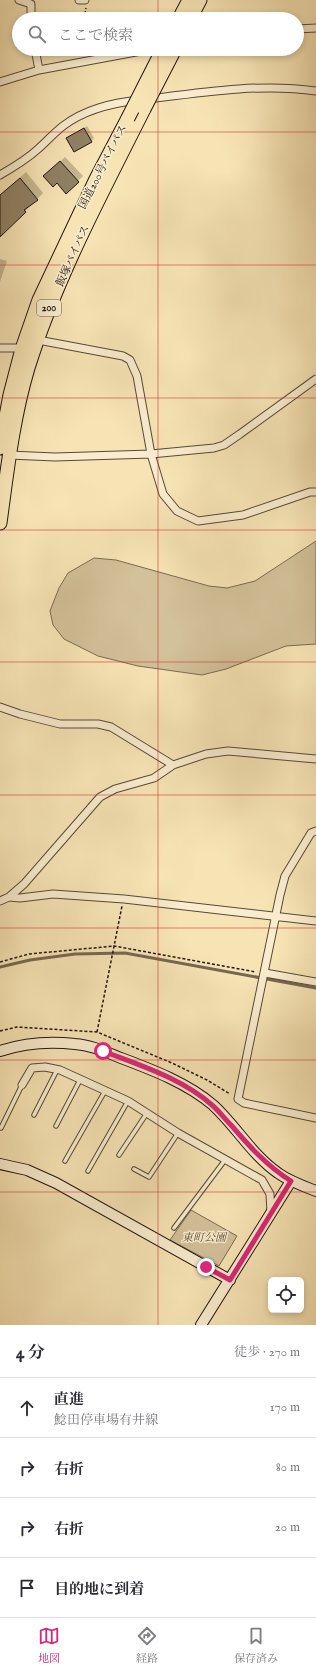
<!DOCTYPE html>
<html lang="ja">
<head>
<meta charset="utf-8">
<style>
  :root { --surface:#fff; --page:#f2f2f3; --text:#2b2b33; --muted:#7c7c81; --line:#e1e1e2; --accent:#db2777 }
  body { margin:0; font-family:"IM FELL English","Noto Serif JP",serif; background:var(--page); color:var(--text) }
  .controls { position:absolute; right:12px; bottom:12px; display:grid; overflow:hidden; border-radius:6px; box-shadow:0 2px 6px #0003 }
  .controls button { width:36px; height:36px; display:grid; place-items:center; padding:0; border:0; border-bottom:1px solid var(--line); background:var(--surface); color:var(--text); font:20px sans-serif }
  .stop { position:absolute; width:12px; height:12px; margin:-9px; border:3px solid #db2777; border-radius:50%; background:#fff }
  .stop.end { background:#db2777; border-color:#fff; box-shadow:0 1px 4px #0008 }
  .list { margin:0; padding:0; list-style:none }
  h2 { display:flex; justify-content:space-between; align-items:center; height:52px; margin:0; padding:0 16px; font-size:17px }
  h2 small { font-size:13px; font-weight:400; color:var(--muted) }
  .list li { display:grid; grid-template-columns:26px 1fr auto; gap:12px; align-items:center; box-sizing:border-box; height:60px; padding:0 16px; border-top:1px solid var(--line) }
  .list b { display:block; font-size:15px; white-space:nowrap }
  .list p { margin:0; font-size:13px; white-space:nowrap; color:var(--muted) }
  .list em { font-size:13px; font-style:normal; color:var(--muted) }
  .icon { flex:none; width:22px; height:22px; fill:none; stroke:currentColor; stroke-width:2; stroke-linecap:round; stroke-linejoin:round }
  .map { position:relative; flex:none; width:316px; height:1325px; overflow:hidden }
  .search { position:absolute; background:var(--surface); box-shadow:0 2px 6px #0003; left:12px; right:12px; top:12px; height:44px; display:flex; align-items:center; gap:10px; box-sizing:border-box; padding:0 14px; border-radius:22px; color:var(--muted); font-size:15px }
  .sheet { height:292px; background:var(--surface) }
  nav { display:flex; justify-content:space-around; align-items:center; box-sizing:border-box; height:56px; border-top:1px solid var(--line); background:var(--surface); font-size:11px; color:var(--muted) }
  nav a { display:grid; justify-items:center; gap:2px }
  nav .on { color:var(--accent) }
  .map>svg:first-child { display:block }
  .green { fill:#d3c199; stroke:#7a6b54 }
  .shadow { fill:#0003 }
  .lines { fill:none; stroke-linecap:round; stroke-linejoin:round }
  .stream { stroke:#766751; stroke-width:3 }
  .building { fill:#908165; stroke:#21150f }
  .lane-casing { stroke:#564938; stroke-width:5.5 }
  .street-casing { stroke:#564938; stroke-width:9 }
  .secondary-casing { stroke:#21150f; stroke-width:12 }
  .highway-casing { stroke:#21150f; stroke-width:15 }
  .path { stroke:#21150f; stroke-width:1.5; stroke-dasharray:3 2; stroke-linecap:butt }
  .lane { stroke:#faedcf; stroke-width:3.5 }
  .street { stroke:#faedcf; stroke-width:7 }
  .secondary { stroke:#faedcf; stroke-width:10 }
  .highway { stroke:#f7e4b5; stroke-width:13 }
  .highway-bridge-casing { stroke:#21150f; stroke-width:15; stroke-linecap:butt }
  .highway-bridge { stroke:#f7e4b5; stroke-width:13 }
  .route { stroke:#db2777; stroke-width:5 }
  .grid { fill:none; stroke:#d62828; stroke-width:1; stroke-opacity:0.55 }
  .labels { text-anchor:middle; dominant-baseline:central; stroke-width:3; stroke-linejoin:round; paint-order:stroke }
  .shield { fill:#faedcf; stroke:#625649; stroke-width:1 }
  .shield-label { font-size:10px; font-weight:bold; fill:#21150f }
  .street-label { font-size:11px; fill:#21150f; stroke:#faedcf }
  .park-label { font-size:11px; font-style:italic; fill:#5f513f; stroke:#faedcf }
</style>
</head>
<body>
<div class="map">
<svg width="316" height="1325" viewBox="0 0 316 1325">
  <rect width="100%" height="100%" fill="#f7e4b5"/>
  <filter id="stains"><feTurbulence type="fractalNoise" baseFrequency=".005" numOctaves="4"/><feColorMatrix values="0 0 0 0 .2 0 0 0 0 .09 0 0 0 0 .02 0 0 0 .5 -.17"/></filter>
  <radialGradient id="worn" r=".72"><stop offset=".6" stop-color="#630" stop-opacity="0"/><stop offset="1" stop-color="#630" stop-opacity=".3"/></radialGradient>
  <path class="green" d="M316,541v103l-30,2 -60,23 -24,6 -64,-9 -40,-10 -34,-17 -11,-14 -3,-14 9,-23 9,-15 26,-15 22,2 93,26 18,2 28,-7z
    M191,1210l46,26 -18,30 -49,-26z"/>
  <path class="shadow" d="M87,126l7,12 -3,3 -21,-5z
    M65,157l18,19 -17,16 -17,-20z
    M26,172l17,21 -43,44v-41z
    M0,259l7,2 -7,21z"/>
  <g class="lines">
    <path class="stream" d="M0,967l30,-7 45,-6 50,-1 191,35"/>
  </g>
  <path class="building" d="M84,128l8,14 -18,10 -8,-14z
    M60,161l19,21 -13,12 -9,-11 -4,4 -10,-11z
    M20,178l18,22 -14,10 2,2 -26,25v-42z"/>
  <g class="lines">
    <g class="lane-casing">
      <path id="lane" d="M34,1115l23,-45
        M56,1126l24,-46
        M1,1128l21,-43
        M119,1155l28,-42
        M65,1161l40,-70
        M134,1169l15,8 29,-44
        M88,1171l40,-70
        M174,1228l51,-68"/>
    </g>
    <g class="street-casing">
      <path id="street" d="M19,0l12,4v15
        M79,0h6
        M297,29l19,-1
        M35,49l4,21
        M0,82l39,-12 113,-21
        M149,99c54,-7 113,-16 167,-8
        M0,175c14,-8 27,-16 38,-26 9,-8 16,-16 25,-23 22,-17 49,-23 76,-26
        M35,342l3,-2 85,16 7,4 7,16 14,78 12,40 14,17 21,10 45,-6 67,-23h6
        M0,348h25
        M9,455l46,2 96,-3 63,-6 10,-3 16,-11 76,-55
        M0,707l20,7 40,10h38l13,3 62,38
        M316,831l-5,2 -26,43 -5,19 -42,204 6,4 72,15
        M9,897l11,1 33,-4 71,5 192,22
        M0,901l9,-4 15,-13 76,-87 15,-8 39,-11 19,-13 33,-11 22,-3 88,8
        M265,973l51,9
        M22,1085l10,-17 13,-1 15,3 68,31 50,32 84,47 8,14 1,19"/>
    </g>
    <g class="secondary-casing">
      <path id="secondary" d="M0,1051c24,-8 49,-10 75,-7 16,1 31,8 46,14 32,12 66,25 92,47 23,21 39,50 65,68 11,8 25,13 38,18
        M0,1164l27,6 29,13 174,97
        M201,1325l90,-144"/>
    </g>
    <g class="highway-casing">
      <path id="highway" d="M179,19l10,-19
        M190,19l10,-19
        M0,448l10,-53 12,-46 17,-49 57,-121 32,-61
        M0,523c7,-51 13,-105 28,-155 28,-90 74,-175 116,-259"/>
    </g>
    <path class="path" d="M84,19l2,-11
      M0,962l29,-8 85,-8 142,26
      M0,1031l17,-4 80,5 75,31 35,17 23,14
      M97,1032l25,-126"/>
    <use href="#lane" class="lane"/>
    <use href="#street" class="street"/>
    <use href="#secondary" class="secondary"/>
    <use href="#highway" class="highway"/>
    <g class="highway-bridge-casing">
      <path id="highway-bridge" d="M144,109l31,-60
        M128,118l35,-69"/>
    </g>
    <use href="#highway-bridge" class="highway-bridge"/>
  </g>
  <g class="lines">
    <path class="route" d="M103,1051c38,15 78,27 109,54 7,6 13,14 19,20 18,21 36,41 60,56l-61,99 -24,-13"/>
  </g>
  <path class="grid" d="M158,0v19M158,49v1276M0,132h316M0,265h316M0,398h316M0,530h316M0,662h316M0,795h316M0,928h316M0,1060h316M0,1192h316"/>
  <g class="labels">
    <rect class="shield" x="37" y="300" width="24" height="16" rx="3"/>
    <g class="shield-label">
      <text x="49" y="308">200</text>
    </g>
    <g class="street-label">
      <text transform="translate(103 167) rotate(-63)">国道200号バイパス</text>
      <text transform="translate(73 256) rotate(-66)">飯塚バイパス</text>
    </g>
    <g class="park-label">
      <text x="204" y="1238">東町公園</text>
    </g>
  </g>
  <rect width="100%" height="100%" filter="url(#stains)"/>
  <rect width="100%" height="100%" fill="url(#worn)"/>
</svg>
<div class="controls">
<button><svg class="icon" aria-label="locate" viewBox="0 0 24 24"><circle cx="12" cy="12" r="6"/><path d="M12 2v4M12 18v4M2 12h4M18 12h4"/></svg></button>
</div>
<div class="stop" style="left:103px;top:1051px"></div>
<div class="stop end" style="left:206px;top:1267px"></div>
<div class="search"><svg class="icon" aria-label="search" viewBox="0 0 24 24"><circle cx="10" cy="10" r="6"/><path d="M15 15l6 6"/></svg>ここで検索</div>
</div>
<section class="sheet">
<h2>4 分<small>徒歩 · 270 m</small></h2>
<ul class="list">
<li><svg class="icon" aria-label="ahead" viewBox="0 0 24 24"><path d="M12 20V5M6 11l6-6 6 6"/></svg><div><b>直進</b><p>鯰田停車場有井線</p></div><em>170 m</em></li>
<li><svg class="icon" aria-label="right" viewBox="0 0 24 24"><path d="M7 20v-9h11M14 6l5 5-5 5"/></svg><div><b>右折</b></div><em>80 m</em></li>
<li><svg class="icon" aria-label="right" viewBox="0 0 24 24"><path d="M7 20v-9h11M14 6l5 5-5 5"/></svg><div><b>右折</b></div><em>20 m</em></li>
<li><svg class="icon" aria-label="arrive" viewBox="0 0 24 24"><path d="M6 21V4h12l-3 4 3 4H6"/></svg><div><b>目的地に到着</b></div></li>
</ul>
</section>
<nav>
<a class="on"><svg class="icon" aria-label="map" viewBox="0 0 24 24"><path d="M3 6l6-2 6 2 6-2v14l-6 2-6-2-6 2zM9 4v14M15 6v14"/></svg>地図</a>
<a><svg class="icon" aria-label="directions" viewBox="0 0 24 24"><path d="M12 3l9 9-9 9-9-9zM9 14v-3h6M13 9l2 2-2 2"/></svg>経路</a>
<a><svg class="icon" aria-label="saved" viewBox="0 0 24 24"><path d="M7 4h10v16l-5-4-5 4z"/></svg>保存済み</a>
</nav>
</body>
</html>
